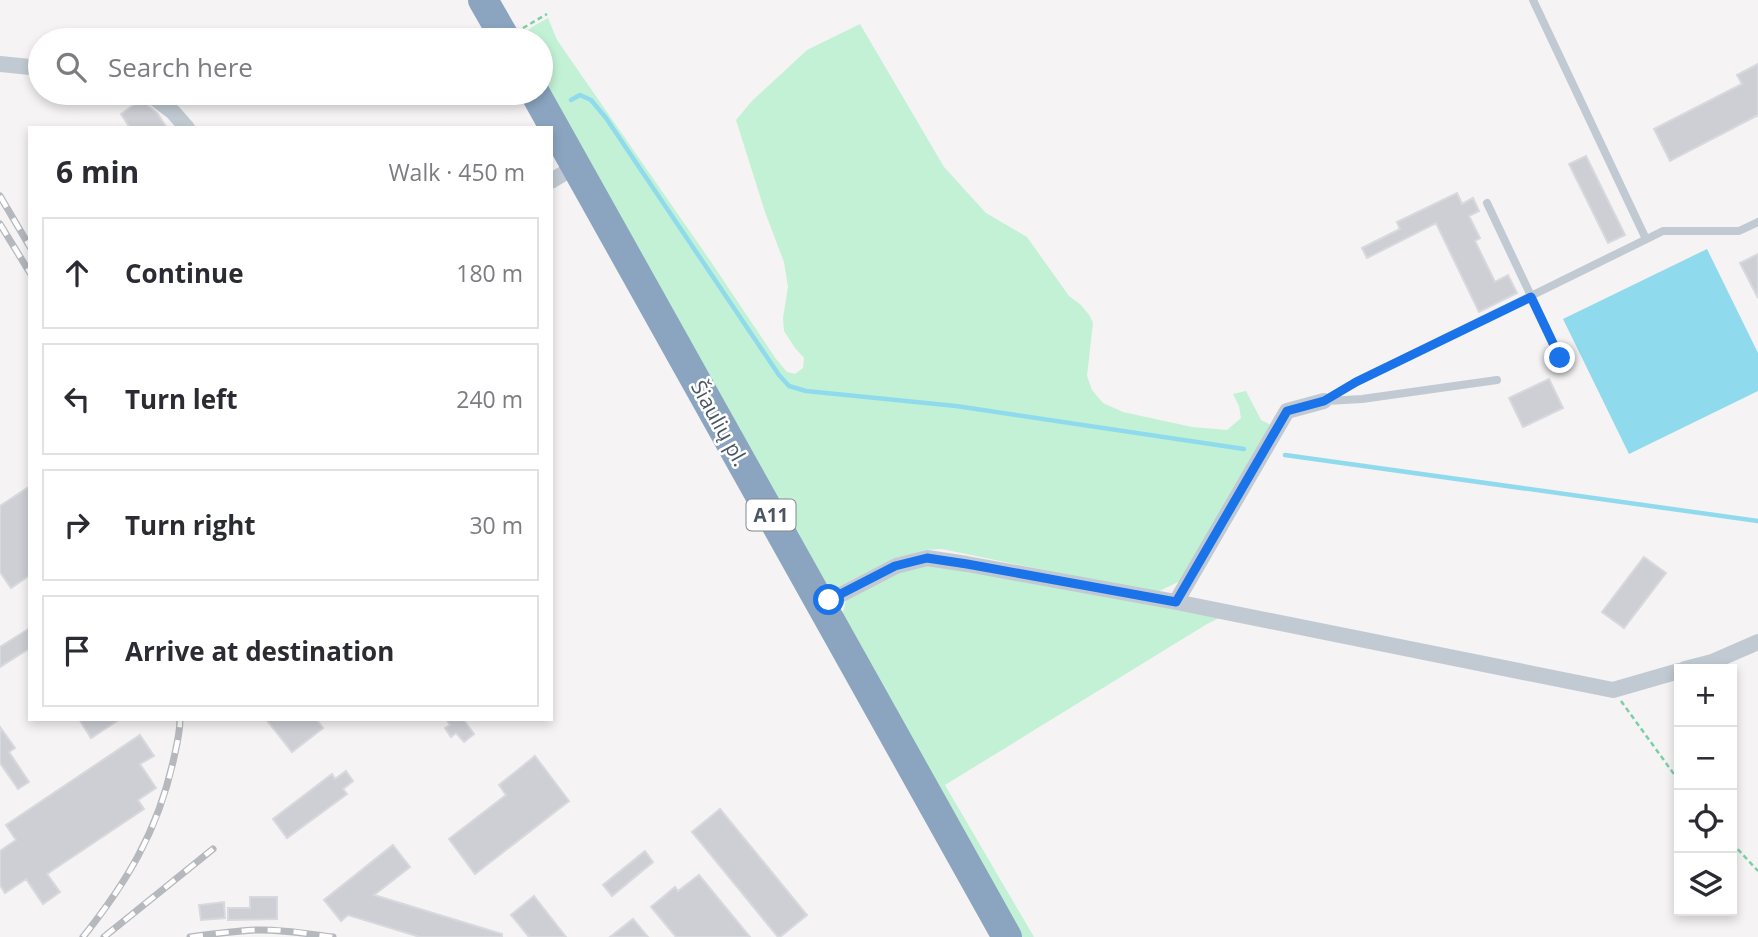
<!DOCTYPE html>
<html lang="en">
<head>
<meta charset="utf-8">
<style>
  :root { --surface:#fff; --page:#f7f7f7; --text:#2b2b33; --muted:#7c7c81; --line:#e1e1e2 }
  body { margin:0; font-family:"Open Sans",sans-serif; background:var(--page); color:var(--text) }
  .controls { position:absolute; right:21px; bottom:21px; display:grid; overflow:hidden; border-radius:0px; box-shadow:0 4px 10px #0003 }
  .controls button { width:63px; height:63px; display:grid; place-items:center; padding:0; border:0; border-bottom:2px solid var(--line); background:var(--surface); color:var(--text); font:35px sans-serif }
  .stop { position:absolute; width:21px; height:21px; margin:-16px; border:5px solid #1a73e8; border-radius:50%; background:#fff }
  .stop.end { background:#1a73e8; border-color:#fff; box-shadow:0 2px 7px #0008 }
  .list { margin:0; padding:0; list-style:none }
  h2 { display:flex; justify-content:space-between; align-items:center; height:91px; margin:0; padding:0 28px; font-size:30px }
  h2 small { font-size:23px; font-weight:400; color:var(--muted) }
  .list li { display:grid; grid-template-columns:46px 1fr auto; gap:21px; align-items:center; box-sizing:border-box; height:112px; margin:0 14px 14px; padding:0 14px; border:2px solid var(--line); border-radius:0px }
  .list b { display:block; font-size:26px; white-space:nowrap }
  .list em { font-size:23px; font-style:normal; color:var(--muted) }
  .icon { flex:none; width:38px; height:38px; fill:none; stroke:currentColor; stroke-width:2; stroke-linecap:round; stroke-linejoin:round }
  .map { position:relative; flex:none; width:1758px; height:937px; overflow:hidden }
  .search { position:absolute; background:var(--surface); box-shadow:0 4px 10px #0003; left:28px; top:28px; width:525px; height:77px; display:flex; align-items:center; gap:18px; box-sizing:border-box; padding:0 24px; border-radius:38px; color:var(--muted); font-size:26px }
  .panel { position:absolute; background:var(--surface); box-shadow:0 4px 10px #0003; left:28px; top:126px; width:525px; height:595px; border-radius:0px }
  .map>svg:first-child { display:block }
  .green { fill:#c3f1d5 }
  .water { fill:#90daee }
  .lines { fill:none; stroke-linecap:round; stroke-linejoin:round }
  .stream { stroke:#90daee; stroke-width:4.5 }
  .building { fill:#cdcfd5; stroke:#d7d9de; stroke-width:2 }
  .path { stroke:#7ad0a6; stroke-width:2.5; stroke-dasharray:5 3.5; stroke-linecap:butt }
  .lane { stroke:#c1cad2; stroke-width:8 }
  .street { stroke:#c1cad2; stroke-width:16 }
  .highway { stroke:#8ba5c1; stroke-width:30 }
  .rail-casing { stroke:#b5b8bd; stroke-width:7 }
  .rail { stroke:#fff; stroke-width:4.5; stroke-dasharray:13; stroke-linecap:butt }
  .route { stroke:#1a73e8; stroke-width:9 }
  .labels { text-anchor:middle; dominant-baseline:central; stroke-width:5; stroke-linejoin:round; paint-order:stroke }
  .shield { fill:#fff; stroke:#808990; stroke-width:2 }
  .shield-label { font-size:19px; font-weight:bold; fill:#4a5661 }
  .street-label { font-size:21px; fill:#4a5661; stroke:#fff }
</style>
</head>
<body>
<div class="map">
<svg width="1758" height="937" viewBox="0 0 1758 937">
  <rect width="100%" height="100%" fill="#f5f3f3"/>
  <path class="green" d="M548,18l9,22 152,219 67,100 11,13 8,2 8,-6 1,-10 -9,-10 -11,-17 -1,-13 5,-31 -4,-25 -19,-50 -29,-92 16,-19 55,-51 53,-26 84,143 42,46 41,24 42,59 12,9 9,11 3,7 -6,53 5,14 11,13 20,9 69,15 35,3 14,-12 -2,-12 -6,-12 13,-3 15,29 10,5 -91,156 -25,12 -213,-44 -17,1 -32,9 -53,27 -7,1 -7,-2 -285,-505v-40h-19c4,-12 16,-16 26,-22z
    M931,565l23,2 265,51 -12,6 -262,161 89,152h-15l-177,-322 4,-14 4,-4 34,-18 30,-12z"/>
  <path class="water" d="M1707,249l51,104v38l-129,63 -66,-135z"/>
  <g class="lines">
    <path class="stream" d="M571,100l9,-5 11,5 15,18 173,257 10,11 17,5 150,15 288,43
      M1285,455l473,66"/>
  </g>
  <path class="building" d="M1758,64v51l-88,46 -16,-32 88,-45 -5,-9z
    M141,100l16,13 10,15h-37l-9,-14z
    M1586,156l39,79 -17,8 -39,-79z
    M1457,193l5,11 11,-6 6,13 -10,5 11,22 -5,3 20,41 13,-7 9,18 -38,19 -43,-89 -69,35 -5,-10 38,-19 -3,-7z
    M1758,254v44l-18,-35z
    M1549,379l14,29 -40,19 -14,-29z
    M30,486v89l-19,13 -11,-16v-66z
    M1644,557l22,16 -42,55 -22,-16z
    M30,628v20l-30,19v-20z
    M79,719h41l-29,19z
    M266,719h50l7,9 -31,24z
    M446,719h17l11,15 -10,8 -8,-9 -5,4 -6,-9 5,-3z
    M0,727l15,21 -6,4 20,30 -11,7 -18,-26z
    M140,735l14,21 -14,8 16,24 -18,12 6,9 -97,65 13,18 -17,12 -17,-25 -21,14 -5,-8v-34l16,-11 -10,-15z
    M535,756l34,45 -94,73 -26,-35 57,-44 -7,-10z
    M346,771l7,10 -10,8 4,5 -60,44 -14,-19 59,-45 3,5z
    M720,809l87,106 -27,22h-2l-86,-105z
    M393,845l17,22 -36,28 128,39v3h-82l-72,-22 -7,6 -17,-21z
    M645,851l8,11 -41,34 -9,-11z
    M699,875l51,62h-74l-25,-30 24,-20 3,4z
    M534,896l32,41h-37l-18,-22z
    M250,897h27v22l-49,1v-12h22z
    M224,902l1,16 -24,2 -2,-15z
    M633,919l15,18h-38z"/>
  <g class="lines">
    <path class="path" d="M523,28l24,-14
      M1621,701l58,80
      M1732,843l26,28"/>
    <path class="lane" d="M1533,0l113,239
      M1487,203l73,154
      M1324,401l32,-19 307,-151h76l19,-9
      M1327,401l35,-2 135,-19"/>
    <path class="street" d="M0,64l40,4
      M148,93l25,19 14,16
      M551,181l25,-15
      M1176,602l111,-191 37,-10
      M820,603l22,-9 54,-28 31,-8 40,6 209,38 437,88 66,-19
      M1685,669l27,-7 46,-20"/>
    <path class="highway" d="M483,0l23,40
      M535,93l472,844"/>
    <g class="rail-casing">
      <path id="rail" d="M0,196l30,51
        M0,224l30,49
        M83,937c44,-55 74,-105 90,-175 3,-14 7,-28 7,-43
        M104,937l109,-88
        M190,937c22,-3 44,-6 66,-7 26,-1 52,4 77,7"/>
    </g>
    <use href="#rail" class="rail"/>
  </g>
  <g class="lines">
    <path class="route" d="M829,600l66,-34 32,-8 40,6 209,38 111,-191 37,-10 32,-19 175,-85 29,61"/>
  </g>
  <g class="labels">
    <rect class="shield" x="746.5" y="499.5" width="49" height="31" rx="5"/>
    <g class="shield-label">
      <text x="771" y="515">A11</text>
    </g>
    <g class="street-label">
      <text transform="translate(720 423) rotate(61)">Šiaulių pl.</text>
    </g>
  </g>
</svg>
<div class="controls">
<button>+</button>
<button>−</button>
<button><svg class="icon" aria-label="locate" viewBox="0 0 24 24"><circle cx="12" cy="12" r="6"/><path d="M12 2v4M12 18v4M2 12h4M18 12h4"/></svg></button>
<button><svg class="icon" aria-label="layers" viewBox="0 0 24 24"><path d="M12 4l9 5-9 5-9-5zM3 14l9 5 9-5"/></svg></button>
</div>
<div class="stop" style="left:829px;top:600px"></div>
<div class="stop end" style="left:1560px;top:358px"></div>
<div class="search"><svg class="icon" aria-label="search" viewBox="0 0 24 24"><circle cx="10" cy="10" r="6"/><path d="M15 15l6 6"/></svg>Search here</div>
<section class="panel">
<h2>6 min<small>Walk · 450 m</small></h2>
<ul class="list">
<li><svg class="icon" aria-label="ahead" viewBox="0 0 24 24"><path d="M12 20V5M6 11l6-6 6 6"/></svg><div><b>Continue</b></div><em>180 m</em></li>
<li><svg class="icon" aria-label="left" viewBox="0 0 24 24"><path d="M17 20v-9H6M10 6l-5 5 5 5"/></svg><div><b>Turn left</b></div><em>240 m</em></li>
<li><svg class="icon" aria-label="right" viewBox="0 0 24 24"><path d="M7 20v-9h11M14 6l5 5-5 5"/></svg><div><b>Turn right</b></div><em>30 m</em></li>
<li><svg class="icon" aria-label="arrive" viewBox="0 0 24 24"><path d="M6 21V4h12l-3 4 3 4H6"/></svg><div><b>Arrive at destination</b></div></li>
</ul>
</section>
</div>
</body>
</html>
